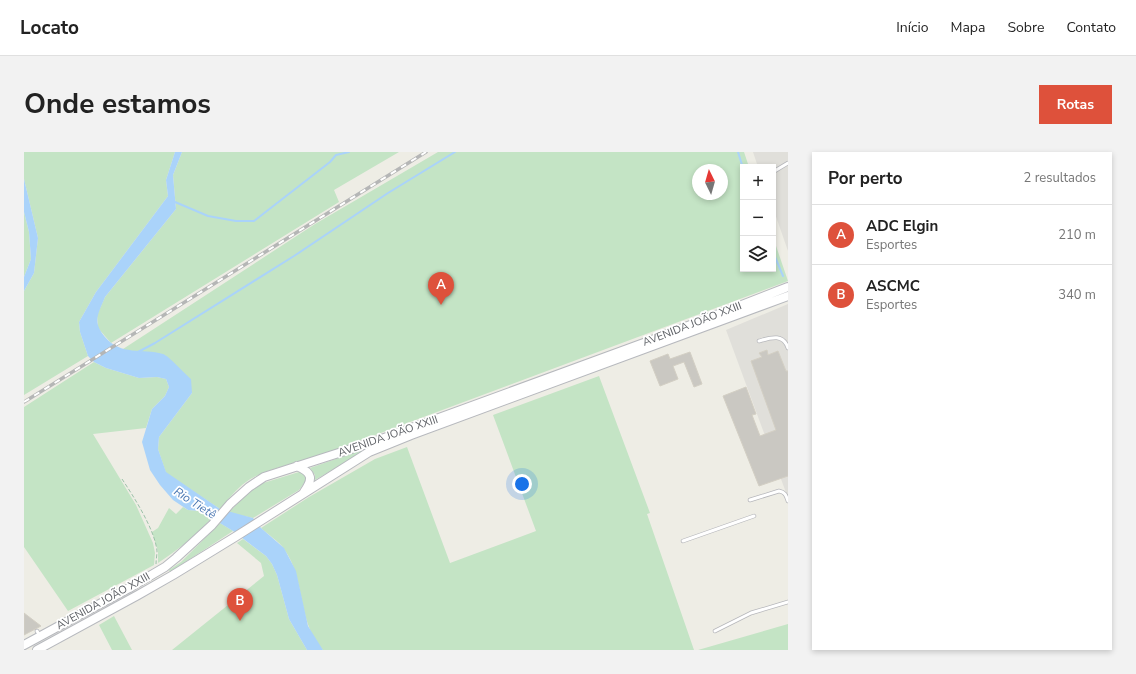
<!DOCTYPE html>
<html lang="pt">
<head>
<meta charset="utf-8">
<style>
  :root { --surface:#fff; --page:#f2f2f2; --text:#222; --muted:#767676; --line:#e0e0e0; --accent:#de513b }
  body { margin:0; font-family:"Nunito Sans",sans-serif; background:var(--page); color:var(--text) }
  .controls { position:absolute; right:12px; top:12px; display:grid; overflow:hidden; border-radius:0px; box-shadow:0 2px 6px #0003 }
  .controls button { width:36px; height:36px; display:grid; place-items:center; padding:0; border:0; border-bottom:1px solid var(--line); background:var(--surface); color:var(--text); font:20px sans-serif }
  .compass { position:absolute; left:668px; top:12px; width:36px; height:36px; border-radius:50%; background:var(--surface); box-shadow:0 2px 6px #0003; rotate:355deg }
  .you { position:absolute; left:498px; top:332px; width:14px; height:14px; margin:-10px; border:3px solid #fff; border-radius:50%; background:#1a73e8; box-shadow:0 0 0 6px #1a73e833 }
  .badge { display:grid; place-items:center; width:26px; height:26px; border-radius:50%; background:var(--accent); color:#fff; font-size:13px; font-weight:700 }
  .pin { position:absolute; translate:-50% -33px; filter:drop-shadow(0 1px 2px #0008) }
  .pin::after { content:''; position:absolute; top:21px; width:14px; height:12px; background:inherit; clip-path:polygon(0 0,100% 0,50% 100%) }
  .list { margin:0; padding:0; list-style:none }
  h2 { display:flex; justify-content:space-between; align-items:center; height:52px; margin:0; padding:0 16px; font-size:17px }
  h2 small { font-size:13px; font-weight:400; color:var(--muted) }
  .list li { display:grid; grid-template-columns:26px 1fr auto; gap:12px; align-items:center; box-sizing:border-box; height:60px; padding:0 16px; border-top:1px solid var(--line) }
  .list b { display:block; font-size:15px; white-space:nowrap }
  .list p { margin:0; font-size:13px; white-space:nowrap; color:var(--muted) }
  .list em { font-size:13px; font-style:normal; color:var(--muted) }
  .icon { flex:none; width:22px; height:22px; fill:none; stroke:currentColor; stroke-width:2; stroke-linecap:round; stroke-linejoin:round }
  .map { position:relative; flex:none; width:764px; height:498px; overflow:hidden; border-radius:0px }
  header { display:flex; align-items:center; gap:24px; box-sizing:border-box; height:56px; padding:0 20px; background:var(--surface); border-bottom:1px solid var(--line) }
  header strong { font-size:19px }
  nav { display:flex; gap:22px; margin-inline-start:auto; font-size:14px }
  .intro { display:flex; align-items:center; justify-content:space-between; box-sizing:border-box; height:96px; padding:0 24px }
  h1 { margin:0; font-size:28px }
  .button { padding:10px 18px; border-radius:0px; background:var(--accent); color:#fff; font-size:14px; font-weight:700 }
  main { display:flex; gap:24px; padding:0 24px }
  aside { flex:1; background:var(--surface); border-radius:0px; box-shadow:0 2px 6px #0003 }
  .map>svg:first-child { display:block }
  .industrial { fill:#e0dfda }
  .green { fill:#c4e4c5; fill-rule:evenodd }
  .water { fill:#aad3fa }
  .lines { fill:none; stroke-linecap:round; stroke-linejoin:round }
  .stream { stroke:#aad3fa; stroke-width:2 }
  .building { fill:#cac8c2; stroke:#d3cfc4 }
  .lane-casing { stroke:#b6b7bb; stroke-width:4.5 }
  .secondary-casing { stroke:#b7b9be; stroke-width:10 }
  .path { stroke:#9cc2a9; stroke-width:1; stroke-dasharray:4 2; stroke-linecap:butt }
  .lane { stroke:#fff; stroke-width:3 }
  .secondary { stroke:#fff; stroke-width:8 }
  .rail-casing { stroke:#b5b6b6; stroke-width:3.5 }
  .rail { stroke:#fff; stroke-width:2; stroke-dasharray:6; stroke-linecap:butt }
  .labels { text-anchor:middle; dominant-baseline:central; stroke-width:3.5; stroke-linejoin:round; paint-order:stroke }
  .street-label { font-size:11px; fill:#5d6065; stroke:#fff }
  .water-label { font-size:12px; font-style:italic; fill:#4b78b3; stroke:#fff }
</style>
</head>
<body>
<header>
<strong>Locato</strong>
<nav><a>Início</a><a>Mapa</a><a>Sobre</a><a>Contato</a></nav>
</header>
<div class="intro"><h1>Onde estamos</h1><a class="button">Rotas</a></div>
<main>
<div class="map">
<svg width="764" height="498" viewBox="0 0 764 498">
  <rect width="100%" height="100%" fill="#eeede5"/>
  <path class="industrial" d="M729,0h35v99l-15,-43v-41h-15z
    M764,152v194l-62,-168z"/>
  <path class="green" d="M0,0h151l-9,28 2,16 -72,96 -17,30 1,10 8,24 -64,39v-104l10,-18 4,-35 -14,-59z
    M158,0h217l-65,38 5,12 -228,141 -13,-15 -1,-13 8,-18 71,-88 -3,-34z
    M414,0h306l5,15h-6v102h30v-32l15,44 -469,175c-22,7 -55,13 -73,26 -10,7 -18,18 -26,27l-54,-36 -8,-24 1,-12 33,-44 -69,-44 192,-125zM674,18h24v24h-24z
    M0,60l5,20 2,27 -7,18z
    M70,210l12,6 33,10 18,-1 9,2 3,8 -4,9 -13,13 -6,19 -53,6 43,71 17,38 2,10 -1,12 -86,46 -44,-64v-140z
    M575,224l51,137 -3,1 47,136h-371c-26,-27 -17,-71 -39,-101 -5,-8 -16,-14 -23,-21l48,-31 66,-38 32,-12 43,116 86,-32 -43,-116z
    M349,294l-58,34v-5l-5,-7z
    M275,320h4l5,6 -9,12 -46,28 -23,-5v-2l17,-17 13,-10z
    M159,355l5,3 12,1 12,7c-17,18 -34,32 -54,45v-12l-6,-19 6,-4 11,-20 7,6z
    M196,371l13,8 -63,41 -1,-2 12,-8z
    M219,387l23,17 6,8 5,11 12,44 18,31h-135l92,-74 -3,-13 -24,-20z
    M90,464l18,34h-20l-13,-25z
    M764,472v26h-90z"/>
  <path class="water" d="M151,0h7l-9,23 3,34 -71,88c-7,18 -13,24 0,40 16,19 37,11 58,17 6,2 22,20 28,25l1,14 -33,44 -1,12 8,23 54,37 33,9 8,10 23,20 12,23 12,55 15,24h-16l-18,-31 -12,-44 -5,-11 -6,-8 -33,-25 -33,-20 -12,-1 -15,-10 -13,-15 -10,-15 -8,-28 10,-33 13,-13 4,-9 -3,-8 -9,-2 -18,1 -33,-10 -12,-6 -6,-6 -8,-24 -1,-10 17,-30 72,-96 -2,-16z
    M0,27l14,59 -4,35 -10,18v-14l7,-18 -2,-27 -5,-20z"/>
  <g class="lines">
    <path class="stream" d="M714,0l5,16
      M151,50l33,14 28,5h18l76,-59 6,-7 13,-3
      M749,100l10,24
      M114,200l17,-9 139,-87 94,-63 67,-41"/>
  </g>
  <path class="building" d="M743,198l1,5 10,-4 8,20h2v105l-29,10 -36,-90 23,-9 10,27 -4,1 8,21 16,-6 -25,-69 11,-4 -3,-4z
    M666,200l12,32 -8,3 -10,-25 -11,4 5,13 -18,7 -10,-25 18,-7 2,5z
    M0,461l17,13 -17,9z"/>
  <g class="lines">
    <g class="lane-casing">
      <path id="lane" d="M749,20l15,-9
        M735,189c11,-3 24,-8 29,7
        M726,348l29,-9c6,1 7,4 9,10
        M659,389l71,-25
        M13,479l3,5
        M691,479l36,-18 37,-11"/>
    </g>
    <g class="secondary-casing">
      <path id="secondary" d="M273,314c16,7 16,13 7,26
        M0,493l107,-58 34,-20 11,-9 36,-33 18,-21 19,-17 15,-10 112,-36 276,-101 136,-53
        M13,498l101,-55 35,-20 62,-38 134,-85 42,-17 377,-139"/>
    </g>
    <path class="path" d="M98,327c12,18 33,51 35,72 0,4 -1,9 -1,13"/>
    <use href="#lane" class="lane"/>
    <use href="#secondary" class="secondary"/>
    <g class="rail-casing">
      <path id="rail" d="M0,250l402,-250"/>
    </g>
    <use href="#rail" class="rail"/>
  </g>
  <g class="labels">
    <g class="street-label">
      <text transform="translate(668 172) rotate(-21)">AVENIDA JOÃO XXIII</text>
      <text transform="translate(364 284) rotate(-19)">AVENIDA JOÃO XXIII</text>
      <text transform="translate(79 449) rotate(-29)">AVENIDA JOÃO XXIII</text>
    </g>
    <g class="water-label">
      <text transform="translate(171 351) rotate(33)">Rio Tietê</text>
    </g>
  </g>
</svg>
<div class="controls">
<button>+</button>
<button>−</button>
<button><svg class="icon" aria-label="layers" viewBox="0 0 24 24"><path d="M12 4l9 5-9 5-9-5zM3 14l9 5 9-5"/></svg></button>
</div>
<svg class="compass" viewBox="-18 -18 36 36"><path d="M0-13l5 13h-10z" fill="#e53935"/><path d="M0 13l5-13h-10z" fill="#767676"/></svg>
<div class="you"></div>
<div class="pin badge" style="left:417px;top:153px">A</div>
<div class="pin badge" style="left:216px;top:469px">B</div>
</div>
<aside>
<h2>Por perto<small>2 resultados</small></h2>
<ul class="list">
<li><span class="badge">A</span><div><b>ADC Elgin</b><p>Esportes</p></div><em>210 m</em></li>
<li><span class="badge">B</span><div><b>ASCMC</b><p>Esportes</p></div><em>340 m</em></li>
</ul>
</aside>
</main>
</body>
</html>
